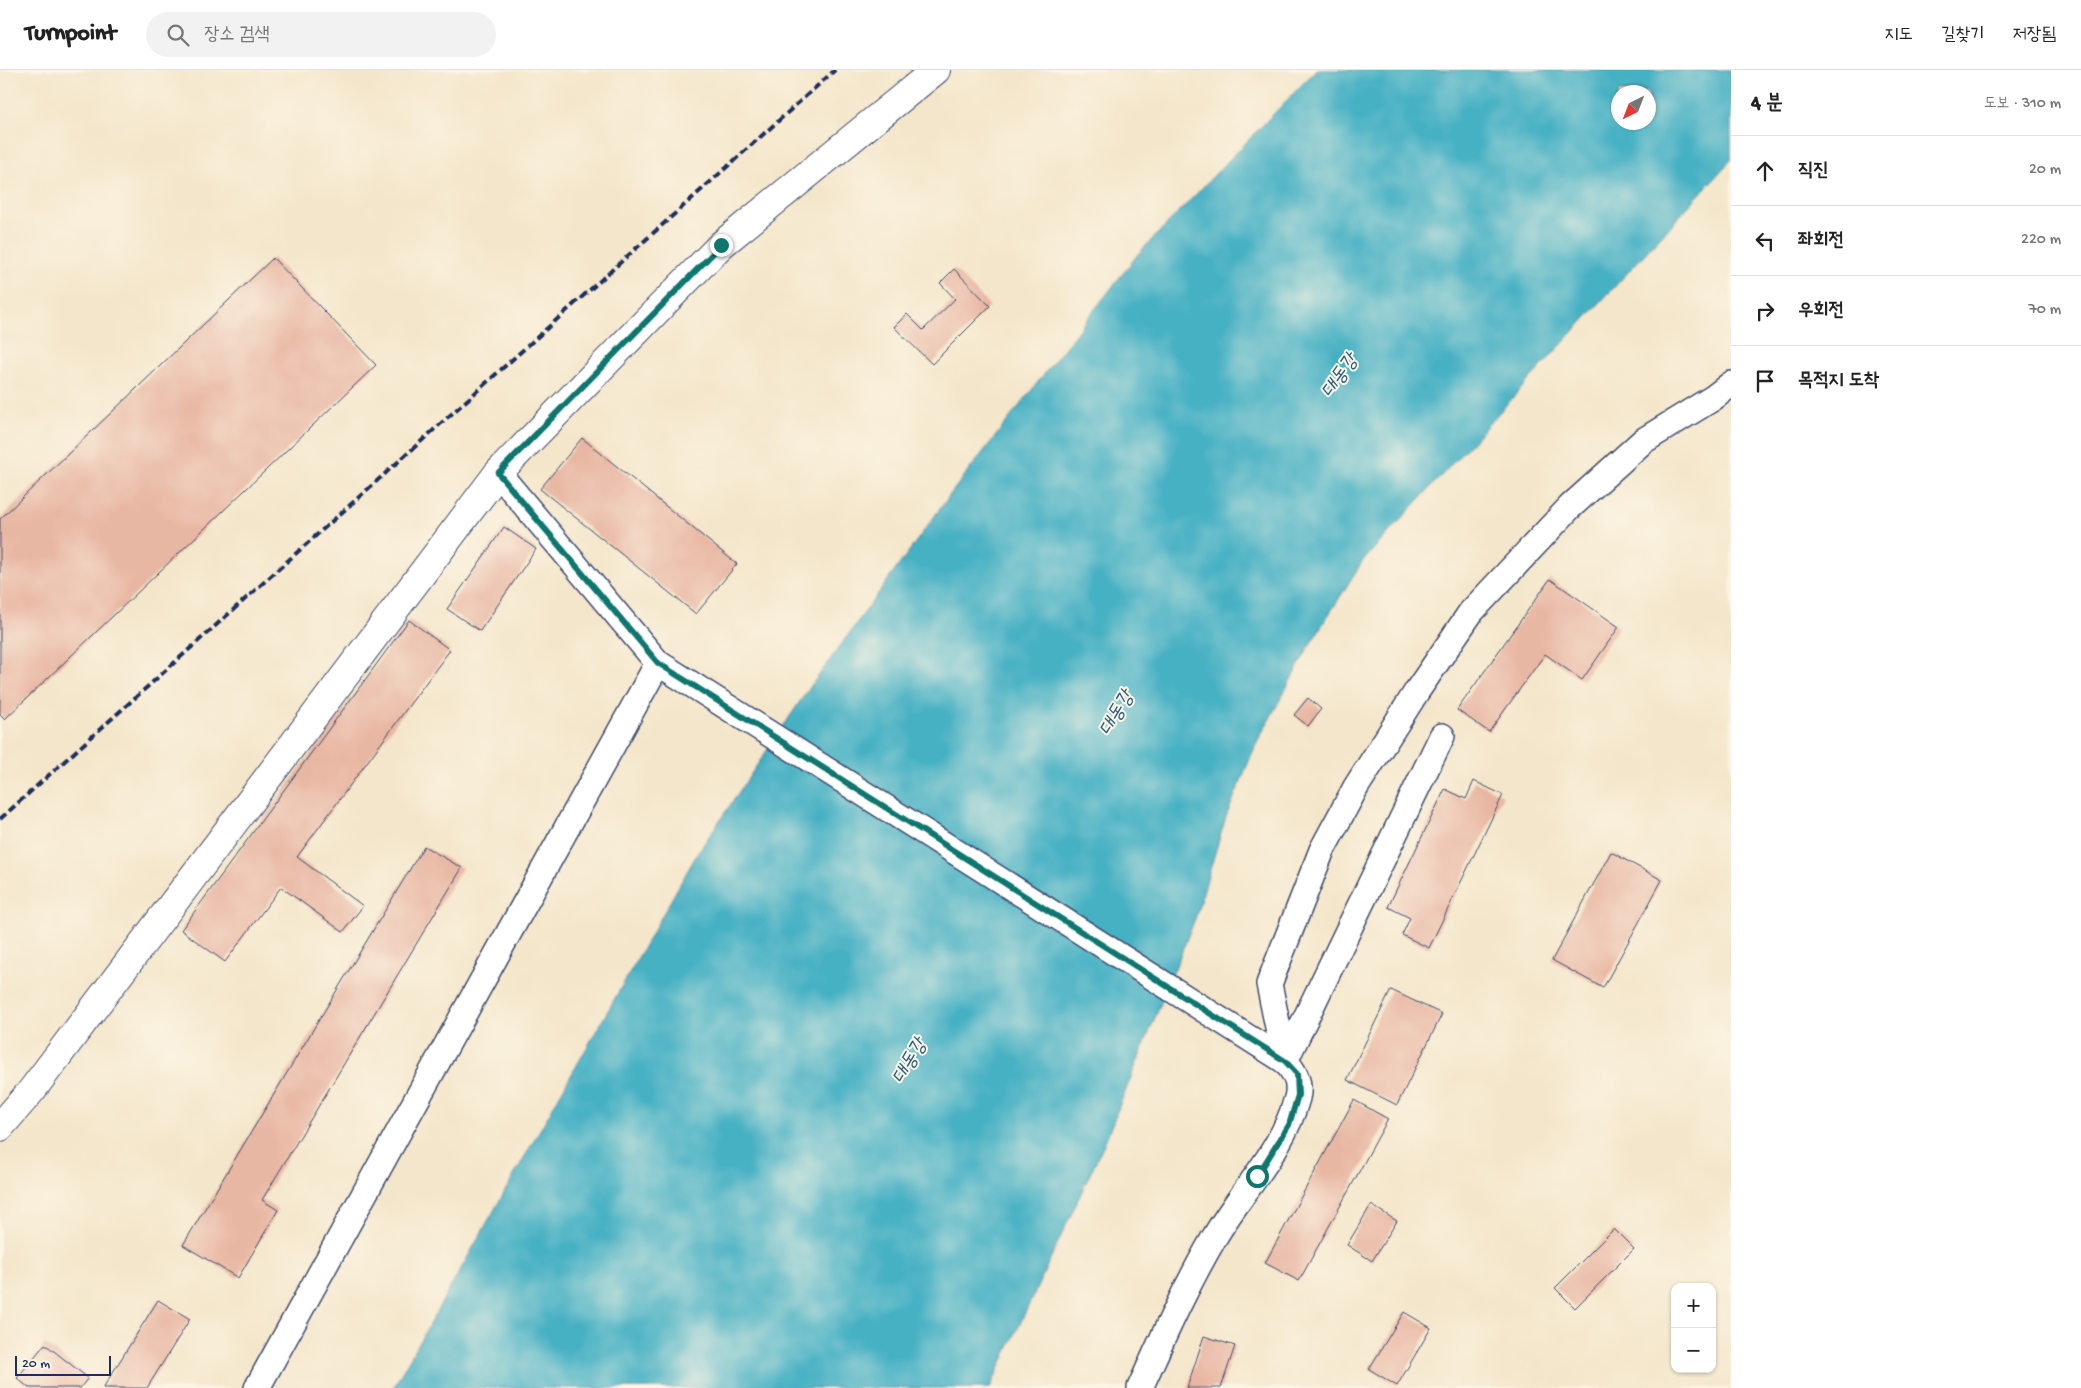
<!DOCTYPE html>
<html lang="ko">
<head>
<meta charset="utf-8">
<style>
  :root { --surface:#fff; --page:#f2f2f2; --text:#222; --muted:#767676; --line:#e0e0e0 }
  body { margin:0; font-family:"Gochi Hand","Poor Story",sans-serif; background:var(--page); color:var(--text) }
  .controls { position:absolute; right:15px; bottom:15px; display:grid; overflow:hidden; border-radius:10px; box-shadow:0 1px 4px #0004 }
  .controls button { width:45px; height:45px; display:grid; place-items:center; padding:0; border:0; border-bottom:1px solid var(--line); background:var(--surface); color:var(--text); font:25px sans-serif }
  .compass { position:absolute; left:1611px; top:15px; width:45px; height:45px; border-radius:50%; background:var(--surface); box-shadow:0 1px 4px #0004; rotate:222deg }
  .scale { position:absolute; left:15px; bottom:12px; width:96px; box-sizing:border-box; padding-left:5px; border:2px solid #1b2f5e; border-top:0; font-size:14px; line-height:18px; white-space:nowrap; color:#1b2f5e; -webkit-text-stroke:4px #fcf5e5; paint-order:stroke }
  .stop { position:absolute; width:15px; height:15px; margin:-11px; border:4px solid #0f766e; border-radius:50%; background:#fff }
  .stop.end { background:#0f766e; border-color:#fff; box-shadow:0 1px 5px #0008 }
  .list { margin:0; padding:0; list-style:none }
  h2 { display:flex; justify-content:space-between; align-items:center; height:65px; margin:0; padding:0 20px; font-size:21px }
  h2 small { font-size:16px; font-weight:400; color:var(--muted) }
  .list li { display:grid; grid-template-columns:32px 1fr auto; gap:15px; align-items:center; box-sizing:border-box; height:70px; padding:0 20px; border-top:1px solid var(--line) }
  .list b { display:block; font-size:19px; white-space:nowrap }
  .list em { font-size:16px; font-style:normal; color:var(--muted) }
  .icon { flex:none; width:28px; height:28px; fill:none; stroke:currentColor; stroke-width:2; stroke-linecap:round; stroke-linejoin:round }
  .map { position:relative; flex:none; width:1731px; height:1318px; overflow:hidden }
  header { display:flex; align-items:center; gap:30px; box-sizing:border-box; height:70px; padding:0 25px; background:var(--surface); border-bottom:1px solid var(--line) }
  header strong { font-size:24px }
  nav { display:flex; gap:28px; margin-inline-start:auto; font-size:18px }
  .search { width:350px; height:45px; background:var(--page); display:flex; align-items:center; gap:12px; box-sizing:border-box; padding:0 18px; border-radius:28px; color:var(--muted); font-size:19px }
  main { display:flex }
  aside { flex:1; background:var(--surface) }
  .map>svg:first-child { display:block }
  .water { fill:#46b1c4; stroke:#307091; fill-rule:evenodd }
  .building { fill:#e8b7a3 }
  .lines { fill:none; stroke-linecap:round; stroke-linejoin:round }
  .minor-casing { stroke:#3c4a6e; stroke-width:28 }
  .primary-casing { stroke:#3c4a6e; stroke-width:30 }
  .minor { stroke:#fff; stroke-width:25 }
  .primary { stroke:#fff; stroke-width:28 }
  .rail { stroke:#1b2f5e; stroke-width:4; stroke-dasharray:8 4; stroke-linecap:butt }
  .route { stroke:#0f766e; stroke-width:6 }
  .labels { text-anchor:middle; dominant-baseline:central; stroke-width:4; stroke-linejoin:round; paint-order:stroke }
  .water-label { font-size:20px; font-style:italic; fill:#2a5c82; stroke:#fcf5e5 }
</style>
</head>
<body>
<header>
<strong>Turnpoint</strong>
<div class="search"><svg class="icon" aria-label="search" viewBox="0 0 24 24"><circle cx="10" cy="10" r="6"/><path d="M15 15l6 6"/></svg>장소 검색</div>
<nav><a>지도</a><a>길찾기</a><a>저장됨</a></nav>
</header>
<main>
<div class="map">
<svg width="1731" height="1318" viewBox="0 0 1731 1318">
  <rect width="100%" height="100%" fill="#fcf5e5"/>
  <filter id="ink" filterUnits="userSpaceOnUse"><feTurbulence type="fractalNoise" baseFrequency=".02" numOctaves="2"/><feDisplacementMap in="SourceGraphic" scale="10" xChannelSelector="R" yChannelSelector="G"/><feConvolveMatrix kernelMatrix="1 2 1 2 8 2 1 2 1" color-interpolation-filters="sRGB"/></filter>
  <filter id="wash" filterUnits="userSpaceOnUse"><feTurbulence type="fractalNoise" baseFrequency=".0096" numOctaves="4" result="noise"/><feDisplacementMap in="SourceGraphic" scale="20" xChannelSelector="R" yChannelSelector="G"/><feGaussianBlur stdDeviation="1.12" result="paint"/><feColorMatrix in="noise" values="0 0 0 0 0 0 0 0 0 0 0 0 0 0 0 0 0 1.4 0 .05"/><feComposite in="paint" operator="in"/></filter>
  <g filter="url(#wash)">
    <rect width="100%" height="100%" fill="#f4e6ca"/>
    <path class="water" d="M1316,0h415v90l-369,402 -51,81 -54,99 -31,75 -31,102 -91,225 -114,244h-597l304,-534 108,-160 150,-206 183,-234zM1618,22h30v30h-30z"/>
    <g id="blocks">
      <path class="building" d="M273,188l103,107 -371,354 -5,-5v-195z
        M954,199l36,37 -58,58 -38,-37 13,-13 16,16 32,-31 -15,-16z
        M582,368l155,126 -41,50 -156,-125z
        M504,457l32,22 -56,82 -33,-22z
        M1550,509l69,48 -37,53 -37,-26 -56,78 -32,-22z
        M409,550l41,30 -153,207 66,49 -20,26 -62,-45 -56,75 -44,-32z
        M1308,628l13,11 -13,17 -14,-11z
        M1474,711l29,14 -74,153 -27,-13 8,-17 -22,-11 57,-118 21,10z
        M424,776l38,22 -200,332 16,10 -40,68 -55,-33z
        M1611,782l51,28 -59,108 -51,-28z
        M1391,920l51,24 -45,91 -50,-25z
        M1354,1030l34,19 -89,162 -34,-18z
        M1371,1135l26,16 -25,40 -25,-16z
        M1614,1159l20,20 -59,59 -20,-20z
        M158,1230l32,19 -43,69h-44z
        M1404,1242l27,16 -34,58 -28,-17z
        M1204,1266l31,10 -14,42h-34z
        M45,1274l43,34 -8,10h-51l-12,-10z"/>
    </g>
  </g>
  <g filter="url(#ink)">
    <use href="#blocks" fill-opacity="0" stroke="#3c4a6e" stroke-width="1"/>
    <g class="lines">
      <g class="minor-casing">
        <path id="minor" d="M658,593l627,398c10,11 16,22 12,37 -14,53 -56,93 -83,140 -28,48 -51,99 -74,150
          M1285,991l-16,-77 53,-134 34,-63 61,-96 54,-79 99,-105 73,-66 70,-43 18,-14
          M1285,991l157,-325
          M257,1318l401,-725 -160,-190"/>
      </g>
      <g class="primary-casing">
        <path id="primary" d="M0,1057l32,-37 466,-617 223,-228 215,-175"/>
      </g>
      <use href="#minor" class="minor"/>
      <use href="#primary" class="primary"/>
      <path class="rail" d="M0,749l835,-749"/>
    </g>
  </g>
  <g class="lines" filter="url(#ink)">
    <path class="route" d="M721,175l-223,228 160,190 627,398 12,13 1,21 -9,30 -32,51"/>
  </g>
  <g class="labels">
    <g class="water-label">
      <text transform="translate(1341 307) rotate(-54)">대동강</text>
      <text transform="translate(1118 644) rotate(-59)">대동강</text>
      <text transform="translate(911 992) rotate(-59)">대동강</text>
    </g>
  </g>
</svg>
<div class="controls">
<button>+</button>
<button>−</button>
</div>
<svg class="compass" viewBox="-18 -18 36 36"><path d="M0-13l5 13h-10z" fill="#e53935"/><path d="M0 13l5-13h-10z" fill="#767676"/></svg>
<div class="scale">20 m</div>
<div class="stop" style="left:1257px;top:1106px"></div>
<div class="stop end" style="left:721px;top:175px"></div>
</div>
<aside>
<h2>4 분<small>도보 · 310 m</small></h2>
<ul class="list">
<li><svg class="icon" aria-label="ahead" viewBox="0 0 24 24"><path d="M12 20V5M6 11l6-6 6 6"/></svg><div><b>직진</b></div><em>20 m</em></li>
<li><svg class="icon" aria-label="left" viewBox="0 0 24 24"><path d="M17 20v-9H6M10 6l-5 5 5 5"/></svg><div><b>좌회전</b></div><em>220 m</em></li>
<li><svg class="icon" aria-label="right" viewBox="0 0 24 24"><path d="M7 20v-9h11M14 6l5 5-5 5"/></svg><div><b>우회전</b></div><em>70 m</em></li>
<li><svg class="icon" aria-label="arrive" viewBox="0 0 24 24"><path d="M6 21V4h12l-3 4 3 4H6"/></svg><div><b>목적지 도착</b></div></li>
</ul>
</aside>
</main>
</body>
</html>
